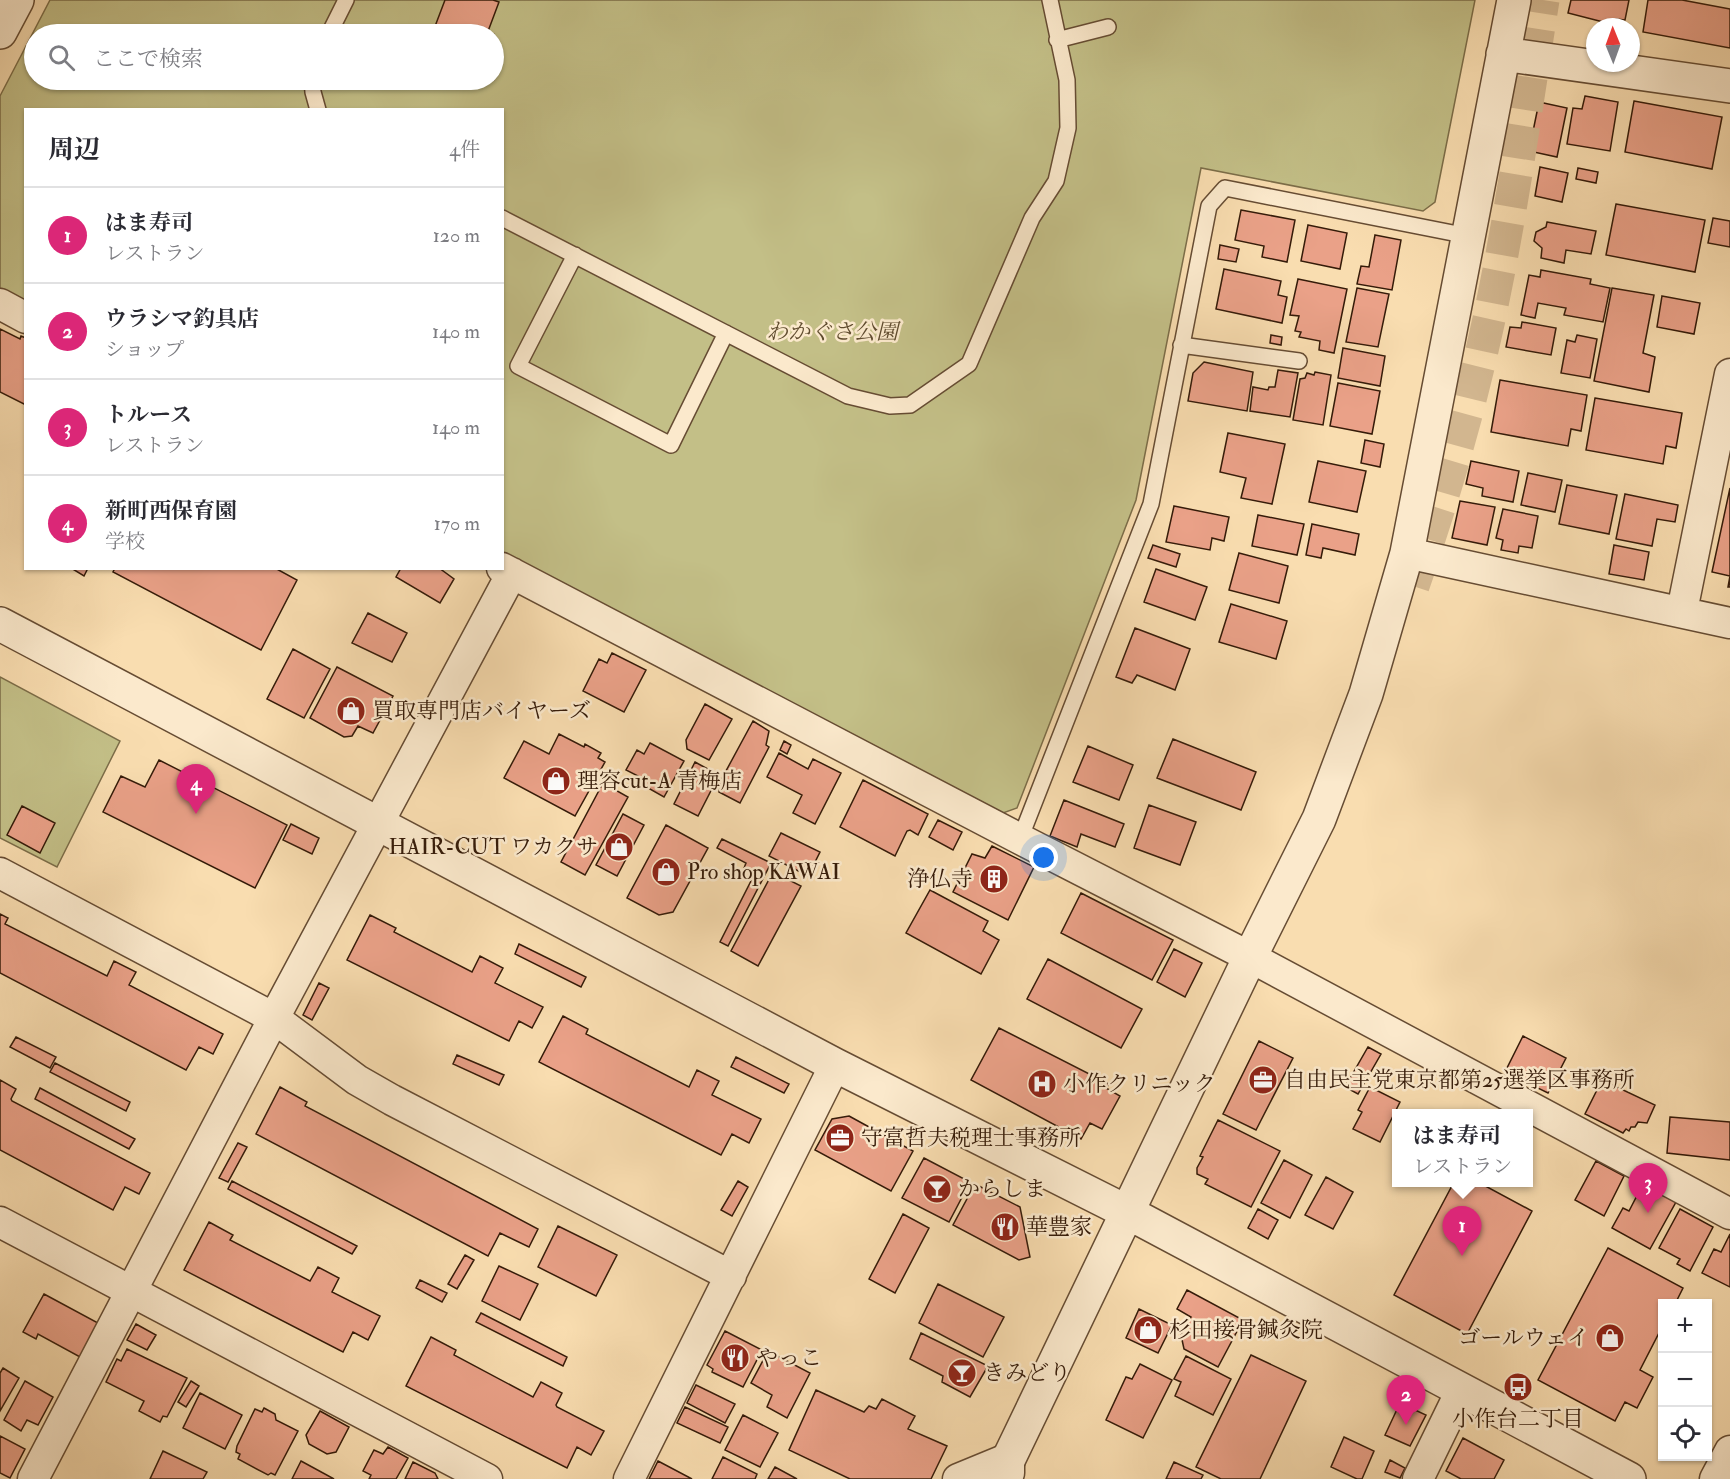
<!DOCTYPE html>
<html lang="ja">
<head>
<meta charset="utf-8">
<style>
  :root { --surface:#fff; --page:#f2f2f3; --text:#2b2b33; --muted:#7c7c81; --line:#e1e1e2; --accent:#db2777 }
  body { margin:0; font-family:"IM FELL Double Pica","Noto Serif JP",serif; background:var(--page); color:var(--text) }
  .controls { position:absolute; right:18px; bottom:18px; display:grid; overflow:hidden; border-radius:0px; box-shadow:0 2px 4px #0004 }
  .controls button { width:54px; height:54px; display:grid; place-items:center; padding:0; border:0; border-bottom:2px solid var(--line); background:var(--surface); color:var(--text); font:30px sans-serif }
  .compass { position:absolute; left:1586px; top:18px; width:54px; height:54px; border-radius:50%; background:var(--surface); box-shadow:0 2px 4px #0004; rotate:359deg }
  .you { position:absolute; left:1044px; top:858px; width:21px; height:21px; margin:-15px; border:4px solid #fff; border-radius:50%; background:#1a73e8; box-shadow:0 0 0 9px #1a73e833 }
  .badge { display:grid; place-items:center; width:39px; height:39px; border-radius:50%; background:var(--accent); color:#fff; font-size:20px; font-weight:700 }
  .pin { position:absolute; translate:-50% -50px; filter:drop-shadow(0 2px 3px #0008) }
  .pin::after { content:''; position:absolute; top:32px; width:21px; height:18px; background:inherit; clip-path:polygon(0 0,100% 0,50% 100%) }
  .popup { position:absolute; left:1392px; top:1109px; width:141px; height:78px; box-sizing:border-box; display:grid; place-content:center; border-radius:0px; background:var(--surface); filter:drop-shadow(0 2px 4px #0005); font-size:20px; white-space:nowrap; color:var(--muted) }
  .popup b { font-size:22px; color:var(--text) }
  .popup::after { content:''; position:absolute; left:50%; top:100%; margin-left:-12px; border:12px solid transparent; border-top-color:var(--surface) }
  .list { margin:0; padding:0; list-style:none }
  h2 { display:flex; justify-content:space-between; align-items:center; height:78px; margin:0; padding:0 24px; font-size:26px }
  h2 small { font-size:20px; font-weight:400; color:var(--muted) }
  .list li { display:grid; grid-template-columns:39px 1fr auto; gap:18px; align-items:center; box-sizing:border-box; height:96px; padding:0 24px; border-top:2px solid var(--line) }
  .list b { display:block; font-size:22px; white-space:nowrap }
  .list p { margin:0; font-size:20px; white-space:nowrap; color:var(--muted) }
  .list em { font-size:20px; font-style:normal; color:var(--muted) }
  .icon { flex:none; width:33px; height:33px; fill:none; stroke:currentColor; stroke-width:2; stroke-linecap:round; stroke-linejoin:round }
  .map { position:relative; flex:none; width:1730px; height:1479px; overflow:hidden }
  .search { position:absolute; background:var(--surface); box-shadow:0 2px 4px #0004; left:24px; top:24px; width:480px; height:66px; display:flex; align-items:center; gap:15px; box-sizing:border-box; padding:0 21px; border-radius:33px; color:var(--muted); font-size:22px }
  .panel { position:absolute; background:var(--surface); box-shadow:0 2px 4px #0004; left:24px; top:108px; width:480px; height:462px; border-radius:0px }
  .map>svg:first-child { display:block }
  .green { fill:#c3bf87; stroke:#7c6d48; stroke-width:1.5; fill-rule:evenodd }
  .building { fill:#eaa188; stroke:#351b09; stroke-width:1.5 }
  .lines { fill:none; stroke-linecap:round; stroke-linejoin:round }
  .motorway-tunnel { stroke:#d2b68f; stroke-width:33; stroke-dasharray:33 16; stroke-linecap:butt }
  .service-casing { stroke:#664c33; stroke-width:18 }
  .minor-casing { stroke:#664c33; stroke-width:33 }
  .tertiary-casing { stroke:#664c33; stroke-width:36 }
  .service { stroke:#fbe9cc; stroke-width:15 }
  .minor { stroke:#fbe9cc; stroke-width:30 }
  .tertiary { stroke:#fbe9cc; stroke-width:33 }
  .labels { text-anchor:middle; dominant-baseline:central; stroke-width:5; stroke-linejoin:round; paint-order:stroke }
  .park-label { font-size:22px; font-style:italic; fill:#604c2f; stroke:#fbe9cc }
  .poi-label { font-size:22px; fill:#351b09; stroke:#fbe9cc; text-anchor:start }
</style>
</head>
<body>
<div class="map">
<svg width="1730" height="1479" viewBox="0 0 1730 1479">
  <rect width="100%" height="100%" fill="#f9ddb0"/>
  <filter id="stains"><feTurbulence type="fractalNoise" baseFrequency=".00333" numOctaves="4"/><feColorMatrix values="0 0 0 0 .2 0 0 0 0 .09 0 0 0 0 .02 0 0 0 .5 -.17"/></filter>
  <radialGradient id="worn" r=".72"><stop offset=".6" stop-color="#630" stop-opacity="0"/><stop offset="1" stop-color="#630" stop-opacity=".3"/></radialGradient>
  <path class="green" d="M50,0h1425l-40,202 -12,9 -222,-43 -65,332 -119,308 -14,5 -500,-261 -1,-442h-476l-1,192 -25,-13v-193zM34,34h460v46h-460z
    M0,677l120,64 -63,126 -57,-29z"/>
  <path class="building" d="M445,0h48l6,2 -12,32h-38l-15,-5z
    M1571,0h58l-4,20 -9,-1 -1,6 -47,-12z
    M1648,0h34l48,9v39l-87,-16z
    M1585,96l33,6 -8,49 -43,-7 6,-36 9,1z
    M1634,101l88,16 -10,52 -87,-17z
    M1539,102l28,6 -10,49 -28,-6z
    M1540,167l28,6 -6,29 -27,-6z
    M1578,168l20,4 -2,11 -20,-4z
    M1616,204l89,16 -10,52 -89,-17z
    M1241,210l54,10 -8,42 -25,-5 2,-11 -29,-6z
    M1713,218l17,3v26l-22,-4z
    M1547,222l49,9 -5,23 -25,-4 -2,13 -23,-5 1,-10 -8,-7 2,-9 10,-5z
    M1308,225l39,8 -7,36 -39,-8z
    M1375,235l26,5 -9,50 -35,-6 4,-18 8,1z
    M1220,245l19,4 -3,13 -18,-3z
    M1224,269l57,12 -3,14 9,2 -5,26 -66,-14z
    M1541,270l50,9 -1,5 20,4 -7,34 -39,-7 2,-7 -28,-5 -3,15 -14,-3 8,-40 11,2z
    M1298,279l49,10 -13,64 -15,-3 1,-9 -21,-4 2,-5 -6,-1 4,-15 -9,-1z
    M1357,288l32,6 -11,53 -32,-5z
    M1612,288l42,7 -11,58 12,4 -6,35 -55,-11z
    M1662,296l38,7 -6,31 -37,-7z
    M1522,322l34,6 -5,27 -45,-8 4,-20 11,1z
    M0,329l20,10 1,-3 5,2v67l-26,-13z
    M1271,335l11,2 -1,8 -11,-2z
    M1577,335l20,4 -7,39 -29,-5 6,-33 8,2z
    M1343,348l42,8 -5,30 -42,-8z
    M1204,362l49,10 -6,39 -59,-10 5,-28z
    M1278,370l20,3 -8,44 -40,-6 3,-24 15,3 1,-3h6z
    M1315,372l16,3 -8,50 -30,-5 7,-41 5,-1 2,-5 7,2z
    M1500,380l87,15 -6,36 -10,-2 -3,17 -77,-14z
    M1338,383l42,8 -8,43 -42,-8z
    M1595,398l87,15 -6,35 -10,-2 -3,18 -77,-14z
    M1228,433l57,11 -13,60 -31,-6 5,-20 -26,-6z
    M1365,440l19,4 -4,23 -19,-4z
    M1318,461l48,10 -9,41 -48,-10z
    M1471,461l48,10 -6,31 -31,-6 1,-8 -17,-4z
    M1528,473l34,7 -7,32 -34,-7z
    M1567,485l50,10 -8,39 -50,-10z
    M1730,488v99h-2l2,-11 -18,-4z
    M1625,494l53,11 -3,17 -18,-3 -5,27 -36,-7z
    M1460,501l35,6 -8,38 -35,-7z
    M1174,506l55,11 -5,24 -12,-3 -2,12 -44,-8z
    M1503,509l35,7 -6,32 -13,-2 -1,7 -17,-3 2,-10 -7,-2z
    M1258,515l46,9 -7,31 -45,-9z
    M1312,524l47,10 -4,21 -32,-7 -2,10 -15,-3z
    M1153,545l27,9 -4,13 -28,-9z
    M1614,545l35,7 -5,28 -35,-6z
    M1239,553l49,13 -9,37 -50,-13z
    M71,568h17l-4,8z
    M115,568h160l22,12 -36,70 -148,-78z
    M401,568h38l15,11 -14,24 -44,-26z
    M1156,569l51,18 -12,33 -51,-18z
    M1231,604l56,17 -11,38 -57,-17z
    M368,613l39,20 -15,29 -40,-19z
    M1135,628l55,21 -15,41 -38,-15 -5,8 -16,-6z
    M293,649l37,20 -26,49 -37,-19z
    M612,653l34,17 -22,42 -41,-21 16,-32 8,4z
    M337,667l56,29 -20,37 -15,-7 -6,10 -8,1 -34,-19z
    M705,704l27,15 -23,41 -22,-11 -1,-9z
    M753,721l16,10 -3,14 3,2 -29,56 -21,-11 1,-10z
    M559,734l25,13 1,-3 16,9 -3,5 7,4 -30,54 -71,-38 20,-37 25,13z
    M1173,739l83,33 -15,38 -84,-32z
    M784,741l7,4 -4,9 -7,-4z
    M650,743l34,18 -20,36 -23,-13 3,-5 -18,-9 11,-20 7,4z
    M1088,746l45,19 -14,35 -46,-18z
    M779,753l29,16 5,-10 28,14 -26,51 -22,-11 9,-18 -35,-18z
    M159,760l128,65 -32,63 -152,-76 18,-36 24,11z
    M695,762l24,13 -21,41 -24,-12z
    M863,780l65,34 -10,21 -8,-5 -3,1 -12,25 -55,-29z
    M603,783l25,14 -43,78 -24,-13z
    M1064,800l60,24 -9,23 -34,-13 -4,13 -27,-11z
    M1149,805l47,17 -16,43 -46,-17z
    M22,806l33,17 -15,30 -33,-18z
    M623,814l21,11 -27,51 -21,-11z
    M938,820l24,12 -9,18 -24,-13z
    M291,824l28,14 -7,16 -29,-14z
    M666,825l42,23 -35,64 -14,3 -32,-17z
    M781,833l39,19 -12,24 -39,-20z
    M722,839l49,24 -43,83 -8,-4 35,-69 -11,-5 2,-5 -29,-15z
    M992,846l42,21 -26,53 -55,-28 19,-38 13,4z
    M773,872l28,14 -43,80 -27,-15z
    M930,890l58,31 -5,10 16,9 -18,34 -75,-41z
    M1081,893l92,47 -21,40 -91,-47z
    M0,914l8,4 -3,6 102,52 7,-15 22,11 -7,13 94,49 -10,20 -14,-7 -13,23 -186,-97z
    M370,915l26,13 -2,4 78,40 8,-16 23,12 -8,15 48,24 -11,21 -13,-7 -10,20 -162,-81z
    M519,944l67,33 -5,10 -66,-33z
    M1174,949l28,14 -17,34 -28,-15z
    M1048,959l94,50 -21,39 -94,-49z
    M319,983l10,5 -17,32 -9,-5z
    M563,1016l25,13 -2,5 103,53 8,-17 22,11 -7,14 49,24 -12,24 -17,-9 -11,21 -182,-93z
    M999,1028l110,56 -3,4 14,8 -18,33 -12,-6 -9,16 -110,-59z
    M1523,1036l43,22 -18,35 -43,-21z
    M16,1037l40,20 -6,11 -40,-21z
    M1259,1041l34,17 -37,72 -33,-16z
    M1368,1047l13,7 -23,40 -13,-7z
    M457,1055l47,20 -5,10 -46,-21z
    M736,1057l53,27 -5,9 -53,-26z
    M55,1063l75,39 -4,9 -76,-39z
    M0,1080l16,9 -5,10 1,2 138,72 -11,21 -14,-7 -12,23 -113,-60z
    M1602,1080l53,25 -8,18 -9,-1 -3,5h-4l-2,4 -3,-2 -3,4 -38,-19z
    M280,1087l27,15 -2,4 233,123 -9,18 -29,-14 -12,23 -232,-122z
    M1370,1087l30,15 -20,40 -27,-13 9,-17 -4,-2z
    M40,1088l95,51 -6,10 -94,-50z
    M849,1116l64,35 -22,40 -76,-41 17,-31z
    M1670,1117l60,5v38l-63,-7z
    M1218,1120l62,31 -29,56 -46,-23 3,-5 -11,-5v-6l6,-11 -3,-1z
    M238,1143l9,4 -19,35 -9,-4z
    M924,1158l46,24 -21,40 -47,-24z
    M1284,1160l28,15 -22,43 -29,-15z
    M1596,1161l28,15 -20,40 -29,-16z
    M1326,1177l27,15 -20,37 -28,-14z
    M232,1181l125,65 -5,8 -124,-65z
    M738,1181l10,6 -16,29 -11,-6z
    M1454,1182h24l54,29 -65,123 -73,-39z
    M975,1184l45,23 10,50 -11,3 -66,-35z
    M1643,1184l33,18 -26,47 -38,-21 11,-20 6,3z
    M1258,1209l20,11 -10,19 -20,-11z
    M1680,1209l33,18 -23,44 -13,-7 3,-5 -21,-11z
    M903,1214l26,14 -34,65 -26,-14z
    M209,1222l24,13 -3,5 80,41 8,-14 21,11 -7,14 48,24 -12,24 -15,-8 -10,20 -159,-82z
    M558,1226l59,29 -21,41 -58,-29z
    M1730,1234v53l-28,-14 12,-24 7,3z
    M1608,1248l75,40 -8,16h-13v23l-22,43 13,7 -16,31 -12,-6 -10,19 -77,-41z
    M465,1255l9,5 -17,29 -9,-5z
    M499,1266l39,18 -18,36 -38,-19z
    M420,1280l27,13 -5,9 -26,-14z
    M938,1284l66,33 -21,40 -64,-34z
    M1187,1290l56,30 -25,47 -34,-18 -3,-14 10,-18 -14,-8z
    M44,1294l54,29 -18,34 -42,-23 -2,5 -13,-7z
    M1139,1309l33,16 -14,28 -32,-15z
    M481,1313l86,44 -4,9 -87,-44z
    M136,1324l20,11 -9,15 -20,-10z
    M725,1331l37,19 -19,37 -31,-15 1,-3 -6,-4z
    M921,1333l67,33 -18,31 -28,-15 1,-6 -33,-17z
    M431,1337l25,13 -2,5 79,42 8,-15 21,11 -6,12 1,2 47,24 -13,24 -14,-8 -10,21 -161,-82z
    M127,1349l60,29 -20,39 -4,-1 -3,6 -21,-11 5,-10 -38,-19 11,-23 4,2z
    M768,1351l42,22 -23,45 -20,-11 5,-12 -21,-12z
    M1251,1355l55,26 -46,98h-39l-25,-12z
    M1186,1356l45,23 -18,36 -38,-19 6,-14 -7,-3z
    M1140,1364l32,16 -29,58 -37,-18 20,-43 6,2z
    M3,1368l16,10 -19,33v-38z
    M25,1381l28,16 -15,28 -11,-5 -6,11 -17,-11z
    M191,1381l8,5 -13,21 -8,-5z
    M696,1385l39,19 -10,19 -38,-20z
    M816,1390l48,22 5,-6 7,3 6,-10 33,17 -7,13 39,17 -16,33h-81l-61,-29z
    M200,1393l42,22 -17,34 -42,-21z
    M1400,1403l26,12 -16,31 -25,-11z
    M685,1407l43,20 -8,16 -43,-20z
    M264,1408l11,6 1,6 22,11 -23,44 -4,-2 -3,2 -30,-16 2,-5 -4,-2 1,-6 18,-37 7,3z
    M320,1411l29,16 -13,25 -9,2 -18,-10 -3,-9z
    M743,1415l35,18 -18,34 -35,-17z
    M0,1436l25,13 -15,29 -10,-5z
    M1344,1437l30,14 -12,28h-5l-26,-12z
    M1463,1438l41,22 -10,19h-33l-15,-8z
    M388,1447l20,11 -12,21h-27l2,-4 -8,-4 11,-21 9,4z
    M163,1451l44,21 -4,7h-53z
    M723,1457l34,17 -2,5h-43z
    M1390,1460l15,8 -5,10 -15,-6z
    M301,1461l33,18h-42z
    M658,1461l34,18h-43z
    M413,1462l22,11 3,6h-33z
    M1174,1462l29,13 -2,4h-35z
    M775,1467l22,12h-29z"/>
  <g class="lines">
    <path class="motorway-tunnel" d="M1413,586c26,-75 49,-150 67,-227 28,-118 44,-239 63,-359"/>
    <g class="service-casing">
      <path id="service" d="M329,34l17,-34
        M1057,40l51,-13
        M312,80l1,12 5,18
        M502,218l346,178 42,10 20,-1 59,-41 63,-146 24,-37 12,-53 -1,-48 -17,-80
        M575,255l-57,111 153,79 55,-112
        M1181,345l118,16
        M1020,839l131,-335 58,-298 16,-18 243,48"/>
    </g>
    <g class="minor-casing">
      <path id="minor" d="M0,304l26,14
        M1407,553l323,70
        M502,568l518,271 230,118 480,257
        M1682,611l48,-237
        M0,873l274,145 83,62 35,20 339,176
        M0,1222l487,257
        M33,1479l241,-461 238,-445
        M629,1479l206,-414
        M958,1479l51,-21v15
        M1418,1479l43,-88
        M1715,1479l15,-28"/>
    </g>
    <g class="tertiary-casing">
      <path id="tertiary" d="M0,32l17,-32
        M1503,54l227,32
        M0,624l835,441 292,147 502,267
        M999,1479l251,-522 69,-138 47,-125 41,-141 107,-553"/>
    </g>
    <use href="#service" class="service"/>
    <use href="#minor" class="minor"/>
    <use href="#tertiary" class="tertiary"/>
  </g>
  <defs>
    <g id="shop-disc" transform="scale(1.5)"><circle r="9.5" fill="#8f2418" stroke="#fbe9cc"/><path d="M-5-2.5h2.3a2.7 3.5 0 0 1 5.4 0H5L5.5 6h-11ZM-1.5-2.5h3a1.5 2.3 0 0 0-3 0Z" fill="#fff"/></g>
    <g id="building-disc" transform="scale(1.5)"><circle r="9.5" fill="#8f2418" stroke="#fbe9cc"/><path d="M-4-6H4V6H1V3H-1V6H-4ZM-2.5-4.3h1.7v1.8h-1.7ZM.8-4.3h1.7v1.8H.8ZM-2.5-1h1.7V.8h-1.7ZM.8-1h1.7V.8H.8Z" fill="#fff"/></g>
    <g id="office-disc" transform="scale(1.5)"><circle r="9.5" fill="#8f2418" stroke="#fbe9cc"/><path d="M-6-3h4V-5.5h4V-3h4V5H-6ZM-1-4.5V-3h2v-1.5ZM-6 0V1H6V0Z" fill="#fff"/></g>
    <g id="hospital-disc" transform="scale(1.5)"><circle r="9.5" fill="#8f2418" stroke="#fbe9cc"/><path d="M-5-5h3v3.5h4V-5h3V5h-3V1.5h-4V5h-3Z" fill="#fff"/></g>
    <g id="bar-disc" transform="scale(1.5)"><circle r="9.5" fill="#8f2418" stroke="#fbe9cc"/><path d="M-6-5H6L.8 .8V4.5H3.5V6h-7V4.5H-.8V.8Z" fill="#fff"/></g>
    <g id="restaurant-disc" transform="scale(1.5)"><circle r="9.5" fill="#8f2418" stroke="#fbe9cc"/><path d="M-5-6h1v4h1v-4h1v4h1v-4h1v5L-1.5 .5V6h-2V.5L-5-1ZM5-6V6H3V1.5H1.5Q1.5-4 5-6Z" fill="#fff"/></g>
    <g id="bus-disc" transform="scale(1.5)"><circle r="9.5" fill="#8f2418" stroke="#fbe9cc"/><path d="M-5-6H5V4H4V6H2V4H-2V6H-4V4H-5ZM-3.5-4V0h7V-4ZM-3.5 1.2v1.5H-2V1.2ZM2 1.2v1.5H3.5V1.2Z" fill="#fff"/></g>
  </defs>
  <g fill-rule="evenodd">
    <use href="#shop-disc" x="351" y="711"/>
    <use href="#shop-disc" x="556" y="781"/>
    <use href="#shop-disc" x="619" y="847"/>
    <use href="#shop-disc" x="666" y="872"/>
    <use href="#building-disc" x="994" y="879"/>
    <use href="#office-disc" x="1263" y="1080"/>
    <use href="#hospital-disc" x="1042" y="1084"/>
    <use href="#office-disc" x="840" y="1138"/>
    <use href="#bar-disc" x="937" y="1189"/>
    <use href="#restaurant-disc" x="1005" y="1227"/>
    <use href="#shop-disc" x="1148" y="1330"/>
    <use href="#shop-disc" x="1610" y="1338"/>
    <use href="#restaurant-disc" x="735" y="1358"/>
    <use href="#bar-disc" x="962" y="1373"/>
    <use href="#bus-disc" x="1518" y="1387"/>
  </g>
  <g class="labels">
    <g class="park-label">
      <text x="832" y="332">わかぐさ公園</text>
    </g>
    <g class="poi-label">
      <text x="372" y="711">買取専門店バイヤーズ</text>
      <text x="577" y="781">理容cut-A 青梅店</text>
      <text x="598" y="847" text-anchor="end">HAIR-CUT ワカクサ</text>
      <text x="687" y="872">Pro shop KAWAI</text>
      <text x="973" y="879" text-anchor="end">浄仏寺</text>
      <text x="1284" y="1080">自由民主党東京都第25選挙区事務所</text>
      <text x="1063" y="1084">小作クリニック</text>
      <text x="861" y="1138">守富哲夫税理士事務所</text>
      <text x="958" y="1189">からしま</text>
      <text x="1026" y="1227">華豊家</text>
      <text x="1169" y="1330">杉田接骨鍼灸院</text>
      <text x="1589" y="1338" text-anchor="end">ゴールウェイ</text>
      <text x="756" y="1358">やっこ</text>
      <text x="983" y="1373">きみどり</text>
      <text x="1518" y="1419" text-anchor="middle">小作台二丁目</text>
    </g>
  </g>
  <rect width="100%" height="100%" filter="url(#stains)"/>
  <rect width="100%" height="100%" fill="url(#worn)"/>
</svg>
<div class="controls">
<button>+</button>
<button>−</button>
<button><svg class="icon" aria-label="locate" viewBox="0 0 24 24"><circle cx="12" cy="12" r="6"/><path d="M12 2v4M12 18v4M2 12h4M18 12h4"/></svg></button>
</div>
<svg class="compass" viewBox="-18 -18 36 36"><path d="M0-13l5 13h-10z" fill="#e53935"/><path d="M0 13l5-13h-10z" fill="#7c7c81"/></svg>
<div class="you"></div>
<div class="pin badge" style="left:1462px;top:1256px">1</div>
<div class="popup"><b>はま寿司</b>レストラン</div>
<div class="pin badge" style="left:1406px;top:1425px">2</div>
<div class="pin badge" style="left:1648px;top:1213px">3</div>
<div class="pin badge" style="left:196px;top:814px">4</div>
<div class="search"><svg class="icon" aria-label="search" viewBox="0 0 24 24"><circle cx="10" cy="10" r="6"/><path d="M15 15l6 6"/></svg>ここで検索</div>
<section class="panel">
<h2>周辺<small>4件</small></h2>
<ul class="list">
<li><span class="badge">1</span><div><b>はま寿司</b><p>レストラン</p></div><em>120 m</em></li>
<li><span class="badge">2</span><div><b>ウラシマ釣具店</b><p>ショップ</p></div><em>140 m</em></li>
<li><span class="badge">3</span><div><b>トルース</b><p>レストラン</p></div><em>140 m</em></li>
<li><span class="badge">4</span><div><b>新町西保育園</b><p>学校</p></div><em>170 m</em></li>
</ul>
</section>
</div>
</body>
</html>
